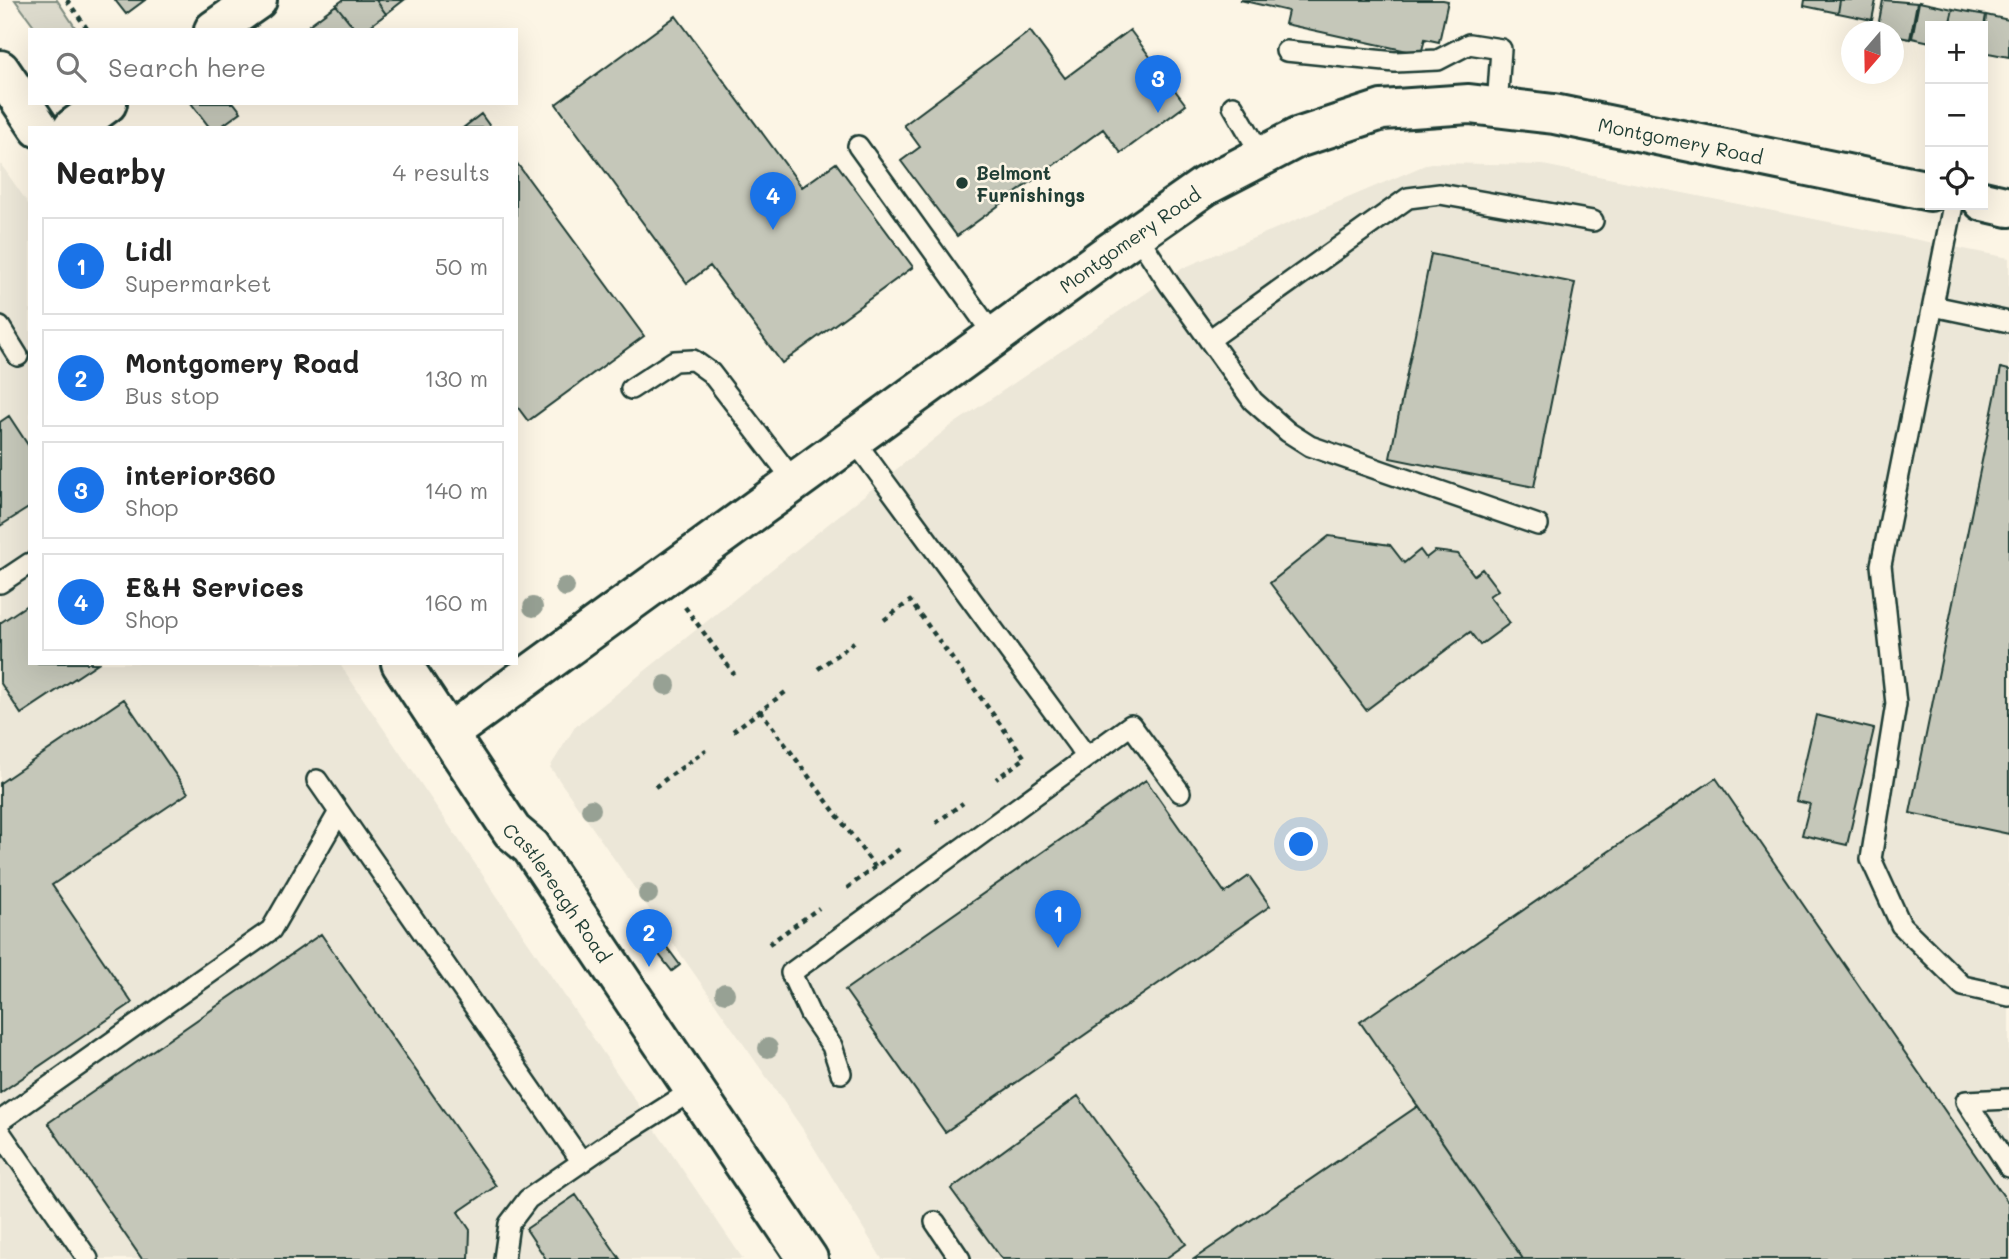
<!DOCTYPE html>
<html lang="en">
<head>
<meta charset="utf-8">
<style>
  :root { --surface:#fff; --page:#f2f2f2; --text:#222; --muted:#767676; --line:#e0e0e0; --accent:#1a73e8 }
  body { margin:0; font-family:Mali,sans-serif; background:var(--page); color:var(--text) }
  .controls { position:absolute; right:21px; top:21px; display:grid; overflow:hidden; border-radius:0px; box-shadow:0 7px 28px #0002 }
  .controls button { width:63px; height:63px; display:grid; place-items:center; padding:0; border:0; border-bottom:2px solid var(--line); background:var(--surface); color:var(--text); font:35px sans-serif }
  .compass { position:absolute; left:1841px; top:21px; width:63px; height:63px; border-radius:50%; background:var(--surface); box-shadow:0 7px 28px #0002; rotate:200deg }
  .you { position:absolute; left:1302px; top:845px; width:24px; height:24px; margin:-18px; border:5px solid #fff; border-radius:50%; background:#1a73e8; box-shadow:0 0 0 10px #1a73e833 }
  .badge { display:grid; place-items:center; width:46px; height:46px; border-radius:50%; background:var(--accent); color:#fff; font-size:23px; font-weight:700 }
  .pin { position:absolute; translate:-50% -58px; filter:drop-shadow(0 2px 4px #0008) }
  .pin::after { content:''; position:absolute; top:37px; width:24px; height:21px; background:inherit; clip-path:polygon(0 0,100% 0,50% 100%) }
  .list { margin:0; padding:0; list-style:none }
  h2 { display:flex; justify-content:space-between; align-items:center; height:91px; margin:0; padding:0 28px; font-size:30px }
  h2 small { font-size:23px; font-weight:400; color:var(--muted) }
  .list li { display:grid; grid-template-columns:46px 1fr auto; gap:21px; align-items:center; box-sizing:border-box; height:98px; margin:0 14px 14px; padding:0 14px; border:2px solid var(--line); border-radius:0px }
  .list b { display:block; font-size:26px; white-space:nowrap }
  .list p { margin:0; font-size:23px; white-space:nowrap; color:var(--muted) }
  .list em { font-size:23px; font-style:normal; color:var(--muted) }
  .icon { flex:none; width:38px; height:38px; fill:none; stroke:currentColor; stroke-width:2; stroke-linecap:round; stroke-linejoin:round }
  .map { position:relative; flex:none; width:2009px; height:1259px; overflow:hidden }
  .search { position:absolute; background:var(--surface); box-shadow:0 7px 28px #0002; left:28px; top:28px; width:490px; height:77px; display:flex; align-items:center; gap:18px; box-sizing:border-box; padding:0 24px; border-radius:0px; color:var(--muted); font-size:26px }
  .panel { position:absolute; background:var(--surface); box-shadow:0 7px 28px #0002; left:28px; top:126px; width:490px; height:539px; border-radius:0px }
  .map>svg:first-child { display:block }
  .built { fill:#ece7d8 }
  .green { fill:#dcdacc; stroke:#7e8c80; stroke-width:2 }
  .building { fill:#c5c7b9; stroke:#1f3d34; stroke-width:2 }
  .lines { fill:none; stroke-linecap:round; stroke-linejoin:round }
  .service-casing { stroke:#1f3d34; stroke-width:24 }
  .minor-casing { stroke:#1f3d34; stroke-width:44 }
  .tertiary-casing { stroke:#1f3d34; stroke-width:44 }
  .primary-casing { stroke:#1f3d34; stroke-width:44 }
  .path { stroke:#1f3d34; stroke-width:4.5; stroke-dasharray:5 5; stroke-linecap:butt }
  .service { stroke:#fcf5e5; stroke-width:19 }
  .minor { stroke:#fcf5e5; stroke-width:38 }
  .tertiary { stroke:#fcf5e5; stroke-width:38 }
  .primary { stroke:#fcf5e5; stroke-width:38 }
  .tree { fill:#97a194 }
  .poi-dot { fill:#1f3d34; stroke:#fcf5e5; stroke-width:2.5 }
  .labels { text-anchor:middle; dominant-baseline:central; stroke-width:5; stroke-linejoin:round; paint-order:stroke }
  .street-label { font-size:19px; fill:#1f3d34; stroke:#fcf5e5 }
  .poi-label { font-size:19px; font-weight:bold; fill:#1f3d34; stroke:#fcf5e5; text-anchor:start }
</style>
</head>
<body>
<div class="map">
<svg width="2009" height="1259" viewBox="0 0 2009 1259">
  <rect width="100%" height="100%" fill="#fcf5e5"/>
  <filter id="ink" filterUnits="userSpaceOnUse"><feTurbulence type="fractalNoise" baseFrequency=".0143" numOctaves="2"/><feDisplacementMap in="SourceGraphic" scale="14" xChannelSelector="R" yChannelSelector="G"/><feConvolveMatrix kernelMatrix="1 2 1 2 8 2 1 2 1" color-interpolation-filters="sRGB"/></filter>
  <g filter="url(#ink)">
    <path class="built" d="M0,163l30,43v457h309l404,596h-743z
      M1430,163l113,2 466,93v1001h-1127l-80,-131 -252,-361 25,-40 373,-299 235,-160z"/>
    <path class="green" d="M15,0h42l20,30h-37l-5,-3z"/>
    <path class="building" d="M115,0h30l-19,14z
      M343,0h33l10,14 -21,16h-9l-20,-25z
      M376,0h28l-18,14z
      M1240,0h203l5,1 -9,41 -14,-3 -4,15 -136,-30 3,-13z
      M1805,0h35l-2,13 -34,-7z
      M1840,0h36l-4,20 -34,-7z
      M1883,0l34,3 -7,36 -16,-3v-4h-17z
      M1919,2l34,7 -4,17h-19v16l-18,-4z
      M336,5l20,25h-43l-4,-5z
      M1953,9l33,6 -3,17v-6h-34z
      M1986,15l23,5v37l-26,-5z
      M676,16l126,171 34,-24 77,104 -131,96 -72,-97 -23,17 -131,-179z
      M1130,30l56,75 -65,48 -18,-24 -146,107 -56,-75 19,-14 -16,-22 126,-94 35,47z
      M191,103h43l7,9 -22,16h-9z
      M481,114l10,14h-28z
      M516,162l128,174 -116,85 -12,-16z
      M1431,254l144,29 -41,204 -144,-29z
      M2001,368l8,2v464l-99,-21z
      M9,416l21,32v59l-30,19v-104z
      M1329,536l61,9 14,18 16,-13 6,8 9,-7 23,3 16,21 8,-6 16,21 -9,6 21,27 -30,22 -10,-13 -104,78 -96,-127z
      M30,603v60h68l-77,51 -21,-32v-59z
      M124,699l64,94 -136,92 80,118 -132,90v-310z
      M1816,715l58,14 -27,116 -45,-10 8,-31 -14,-3z
      M1716,778l293,426v55h-486l-163,-237z
      M1146,780l79,113 24,-17 21,30 -325,226 -100,-142z
      M321,934l175,252 -38,26 12,18 -1,29h-327l-94,-136z
      M666,946l14,19 -8,6 -15,-19z
      M1078,1096l108,148 -21,15h-163l-51,-70z
      M1418,1106l105,153h-329z
      M576,1195l44,64h-74l-20,-30z"/>
    <g class="lines">
      <g class="service-casing">
        <path id="service" d="M1286,51l109,11 43,-2 31,-16 32,5 -4,59
          M1233,106l29,50
          M858,146l137,191
          M1953,205l-72,360 15,139 -25,155 30,66 62,61 46,10
          M1137,235l32,49 84,117 35,31 22,14 228,79
          M1933,306l76,16
          M0,327l18,29
          M1209,340l199,-142 32,-4 153,27
          M631,389l43,-28 19,-1 18,13 83,108
          M0,583l30,-20
          M1087,757l44,-32 49,67
          M317,780l265,382
          M841,1073l-9,-27 -22,-32 -19,-41 296,-216 -233,-317
          M2009,1099l-43,2 43,66
          M0,1121l271,-191 68,-118
          M0,1132l88,127
          M935,1222l25,37
          M504,1259l5,-35 19,-25 81,-56 84,-53"/>
      </g>
      <g class="minor-casing">
        <path id="minor" d="M214,30l43,-30
          M73,128l34,-25"/>
      </g>
      <g class="tertiary-casing">
        <g id="tertiary">
          <path d="M1983,201l26,6"/>
          <path id="s1" d="M448,734l657,-478 100,-70 92,-48 85,-28 87,-6 85,10 376,77"/>
        </g>
      </g>
      <g class="primary-casing">
        <g id="primary">
          <path d="M0,70l39,58"/>
          <path id="s2" d="M401,663l111,168 19,16 277,412"/>
        </g>
      </g>
      <path class="path" d="M67,0l21,30
        M685,607l49,67
        M884,620l26,-19 115,157 -29,21
        M818,669l39,-29
        M760,710l115,157
        M733,731l54,-40
        M655,787l51,-37
        M936,823l27,-20
        M847,888l54,-40
        M769,944l50,-36"/>
      <use href="#service" class="service"/>
      <use href="#minor" class="minor"/>
      <use href="#tertiary" class="tertiary"/>
      <use href="#primary" class="primary"/>
    </g>
    <g class="tree">
      <circle cx="565" cy="587" r="10"/>
      <circle cx="533" cy="607" r="10"/>
      <circle cx="666" cy="685" r="10"/>
      <circle cx="591" cy="809" r="10"/>
      <circle cx="648" cy="894" r="10"/>
      <circle cx="725" cy="993" r="10"/>
      <circle cx="768" cy="1048" r="10"/>
    </g>
  </g>
  <circle class="poi-dot" cx="962" cy="183" r="7"/>
  <g class="labels">
    <g class="street-label">
      <text stroke="none"><textPath href="#s1" startOffset="1430">Montgomery Road</textPath></text>
      <text stroke="none"><textPath href="#s1" startOffset="842">Montgomery Road</textPath></text>
      <text stroke="none"><textPath href="#s2" startOffset="278">Castlereagh Road</textPath></text>
    </g>
    <g class="poi-label">
      <text x="976" y="172">Belmont<tspan x="976" dy="22">Furnishings</tspan></text>
    </g>
  </g>
</svg>
<div class="controls">
<button>+</button>
<button>−</button>
<button><svg class="icon" aria-label="locate" viewBox="0 0 24 24"><circle cx="12" cy="12" r="6"/><path d="M12 2v4M12 18v4M2 12h4M18 12h4"/></svg></button>
</div>
<svg class="compass" viewBox="-18 -18 36 36"><path d="M0-13l5 13h-10z" fill="#e53935"/><path d="M0 13l5-13h-10z" fill="#767676"/></svg>
<div class="you"></div>
<div class="pin badge" style="left:1058px;top:948px">1</div>
<div class="pin badge" style="left:649px;top:967px">2</div>
<div class="pin badge" style="left:1158px;top:113px">3</div>
<div class="pin badge" style="left:773px;top:230px">4</div>
<div class="search"><svg class="icon" aria-label="search" viewBox="0 0 24 24"><circle cx="10" cy="10" r="6"/><path d="M15 15l6 6"/></svg>Search here</div>
<section class="panel">
<h2>Nearby<small>4 results</small></h2>
<ul class="list">
<li><span class="badge">1</span><div><b>Lidl</b><p>Supermarket</p></div><em>50 m</em></li>
<li><span class="badge">2</span><div><b>Montgomery Road</b><p>Bus stop</p></div><em>130 m</em></li>
<li><span class="badge">3</span><div><b>interior360</b><p>Shop</p></div><em>140 m</em></li>
<li><span class="badge">4</span><div><b>E&amp;H Services</b><p>Shop</p></div><em>160 m</em></li>
</ul>
</section>
</div>
</body>
</html>
